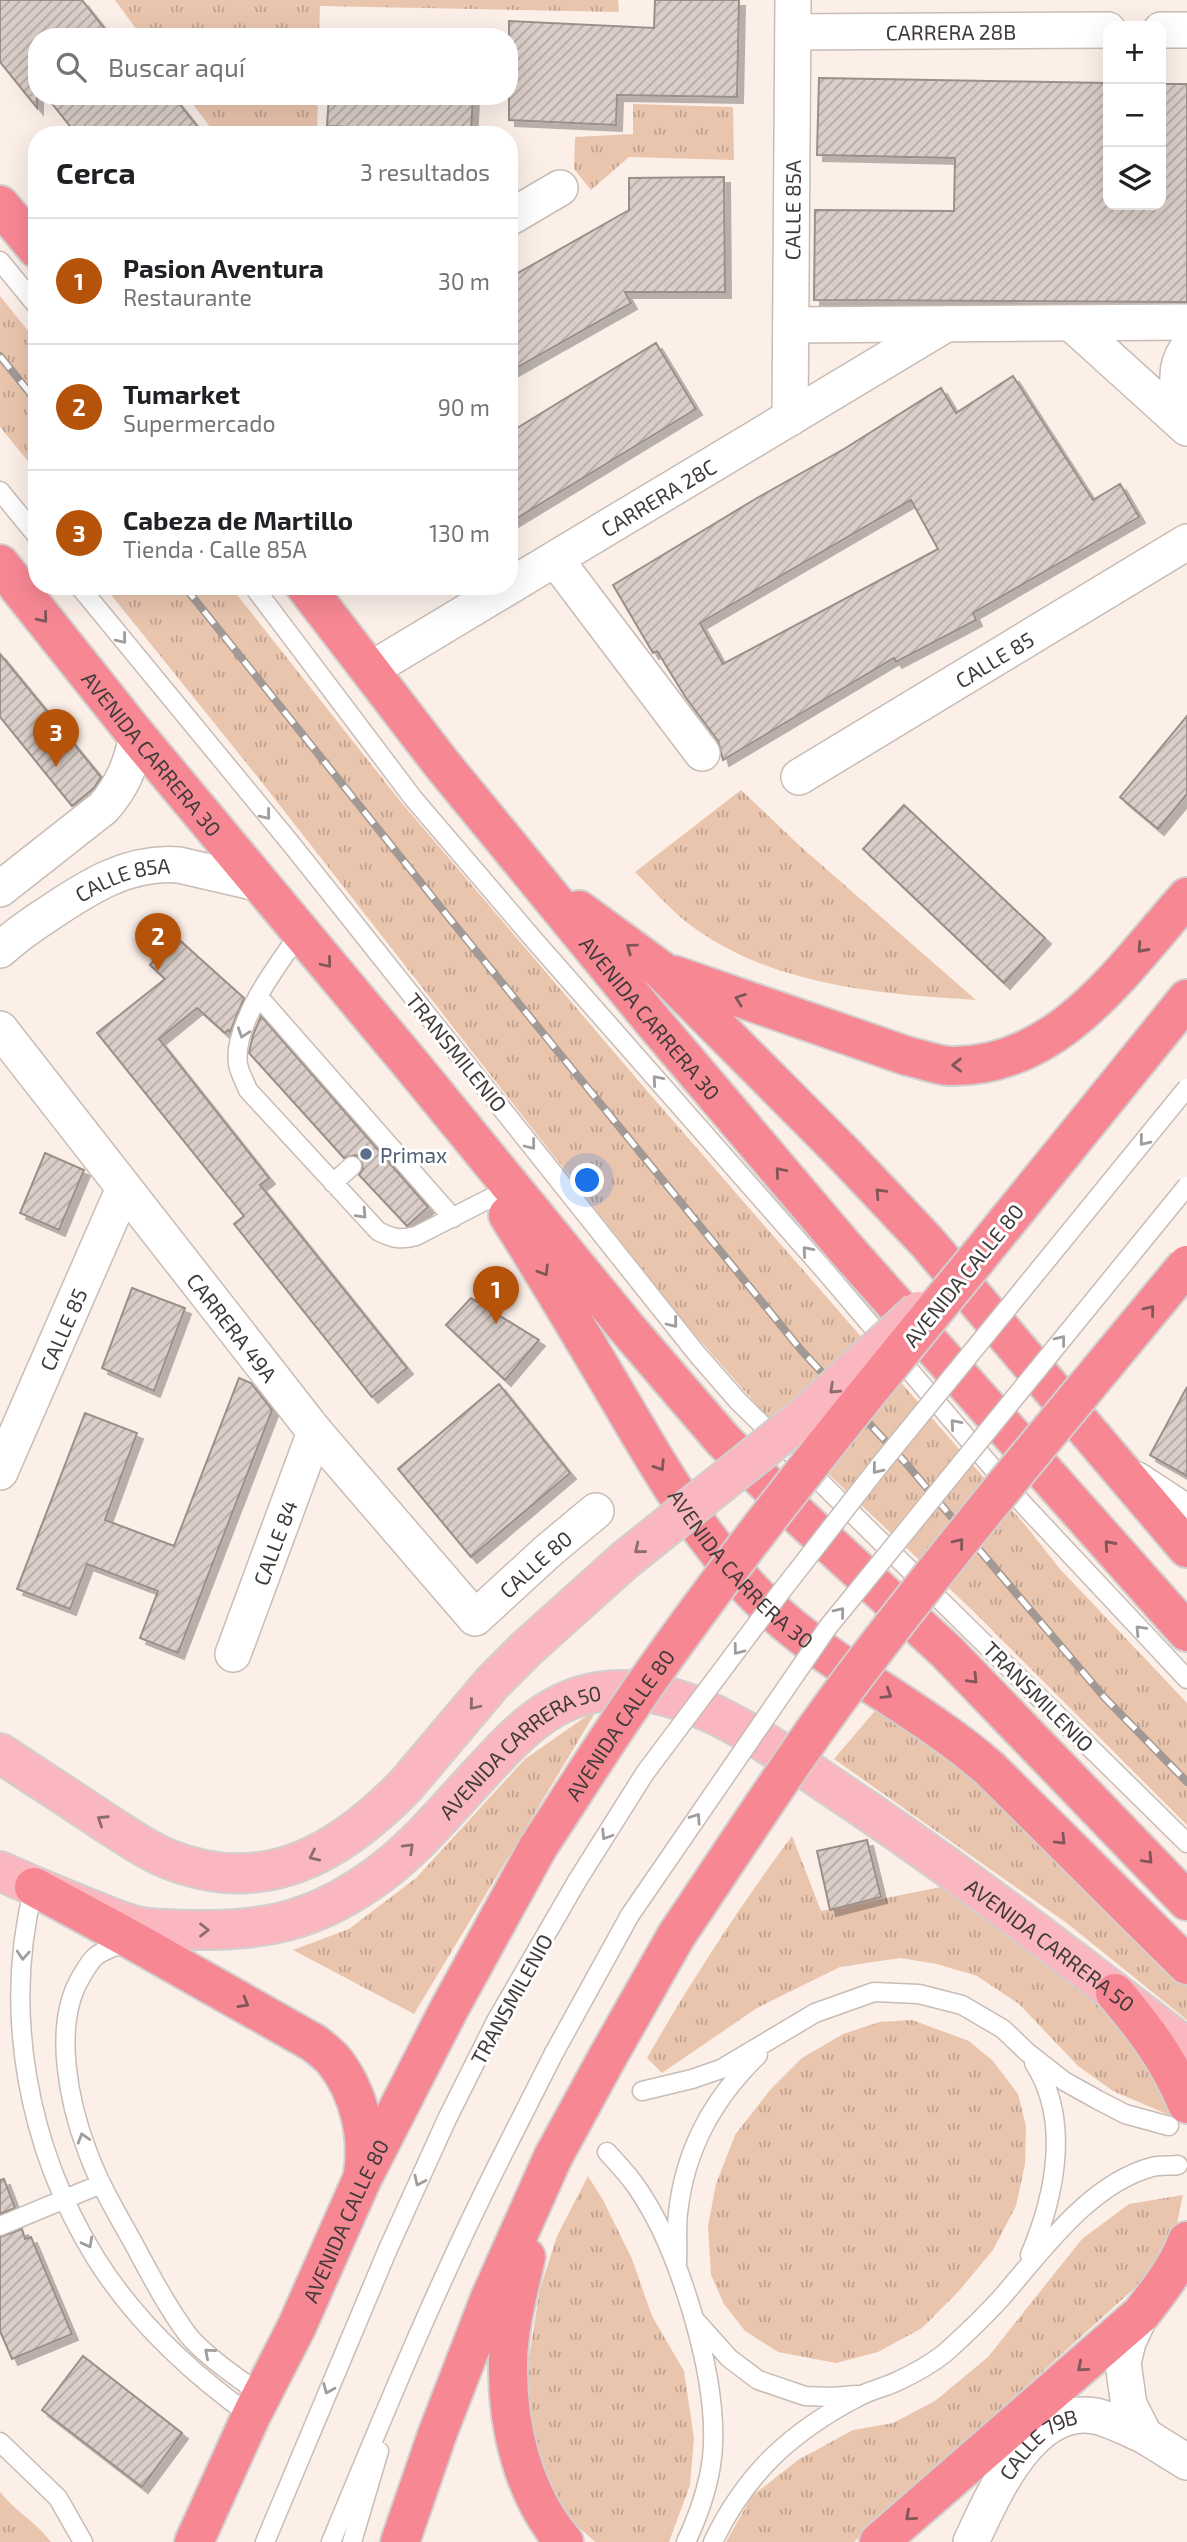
<!DOCTYPE html>
<html lang="es">
<head>
<meta charset="utf-8">
<style>
  :root { --surface:#fff; --page:#f6f6f6; --text:#202124; --muted:#757577; --line:#e0e0e0; --accent:#b45309 }
  body { margin:0; font-family:"Exo 2",sans-serif; background:var(--page); color:var(--text) }
  .controls { position:absolute; right:21px; top:21px; display:grid; overflow:hidden; border-radius:14px; box-shadow:0 7px 28px #0002 }
  .controls button { width:63px; height:63px; display:grid; place-items:center; padding:0; border:0; border-bottom:2px solid var(--line); background:var(--surface); color:var(--text); font:35px sans-serif }
  .you { position:absolute; left:588px; top:1181px; width:24px; height:24px; margin:-18px; border:5px solid #fff; border-radius:50%; background:#1a73e8; box-shadow:0 0 0 10px #1a73e833 }
  .badge { display:grid; place-items:center; width:46px; height:46px; border-radius:50%; background:var(--accent); color:#fff; font-size:23px; font-weight:700 }
  .pin { position:absolute; translate:-50% -58px; filter:drop-shadow(0 2px 4px #0008) }
  .pin::after { content:''; position:absolute; top:37px; width:24px; height:21px; background:inherit; clip-path:polygon(0 0,100% 0,50% 100%) }
  .list { margin:0; padding:0; list-style:none }
  h2 { display:flex; justify-content:space-between; align-items:center; height:91px; margin:0; padding:0 28px; font-size:30px }
  h2 small { font-size:23px; font-weight:400; color:var(--muted) }
  .list li { display:grid; grid-template-columns:46px 1fr auto; gap:21px; align-items:center; box-sizing:border-box; height:126px; padding:0 28px; border-top:2px solid var(--line) }
  .list b { display:block; font-size:26px; white-space:nowrap }
  .list p { margin:0; font-size:23px; white-space:nowrap; color:var(--muted) }
  .list em { font-size:23px; font-style:normal; color:var(--muted) }
  .icon { flex:none; width:38px; height:38px; fill:none; stroke:currentColor; stroke-width:2; stroke-linecap:round; stroke-linejoin:round }
  .map { position:relative; flex:none; width:1187px; height:2542px; overflow:hidden }
  .search { position:absolute; background:var(--surface); box-shadow:0 7px 28px #0002; left:28px; top:28px; width:490px; height:77px; display:flex; align-items:center; gap:18px; box-sizing:border-box; padding:0 24px; border-radius:28px; color:var(--muted); font-size:26px }
  .panel { position:absolute; background:var(--surface); box-shadow:0 7px 28px #0002; left:28px; top:126px; width:490px; height:469px; border-radius:28px }
  .map>svg:first-child { display:block }
  .grass { fill:url(#grass-tufts) }
  .building { fill:url(#building-hatch); stroke:#9b8f89; stroke-width:2; fill-rule:evenodd; filter:url(#shadow) }
  .lines { fill:none; stroke-linecap:round; stroke-linejoin:round }
  .lane-casing { stroke:#c8bcb5; stroke-width:21 }
  .street-casing { stroke:#c8bcb5; stroke-width:38 }
  .primary-casing { stroke:#d1d0cf; stroke-width:42 }
  .highway-casing { stroke:#d1d0cf; stroke-width:42 }
  .lane { stroke:#fff; stroke-width:18 }
  .street { stroke:#fff; stroke-width:35 }
  .primary { stroke:#fbb7bf; stroke-width:38 }
  .highway { stroke:#f88794; stroke-width:38 }
  .rail-casing { stroke:#a29994; stroke-width:8 }
  .rail { stroke:#fff; stroke-width:5; stroke-dasharray:16; stroke-linecap:butt }
  .lane-bridge-casing { stroke:#c8bcb5; stroke-width:21; stroke-linecap:butt }
  .primary-bridge-casing { stroke:#d1d0cf; stroke-width:42; stroke-linecap:butt }
  .highway-bridge-casing { stroke:#d1d0cf; stroke-width:42; stroke-linecap:butt }
  .lane-bridge { stroke:#fff; stroke-width:18 }
  .primary-bridge { stroke:#fbb7bf; stroke-width:38 }
  .highway-bridge { stroke:#f88794; stroke-width:38 }
  .oneway { stroke:#805658 }
  .oneway2 { stroke:#a09d9c }
  .oneway3 { stroke:#8b6d6e }
  .service-dot { fill:#5c6f8a; stroke:#fff; stroke-width:2.5 }
  .labels { text-anchor:middle; dominant-baseline:central; stroke-width:6; stroke-linejoin:round; paint-order:stroke }
  .street-label { font-size:21px; fill:#403b38; stroke:#fff }
  .service-label { font-size:21px; fill:#4e5e75; stroke:#fff; text-anchor:start }
</style>
</head>
<body>
<div class="map">
<svg width="1187" height="2542" viewBox="0 0 1187 2542">
  <defs>
    <pattern id="grass-tufts" width="24" height="20" patternUnits="userSpaceOnUse" patternTransform="scale(1.75)"><rect width="24" height="20" fill="#eac5ae"/><path d="M3 7l-1-3M5 7V3M7 7l1-3M15 17l-1-3M17 17v-4M19 17l1-3" fill="none" stroke="#bfa18f"/></pattern>
    <pattern id="building-hatch" width="6" height="6" patternUnits="userSpaceOnUse" patternTransform="scale(1.75)"><rect width="6" height="6" fill="#dbcec8"/><path d="M-1 1l2-2M0 6l6-6M5 7l2-2" fill="none" stroke="#b3a8a3"/></pattern>
    <filter id="shadow"><feDropShadow dx="6" dy="6" stdDeviation="0" flood-color="#0004"/></filter>
  </defs>
  <rect width="100%" height="100%" fill="#fbefe8"/>
  <path class="grass" d="M115,0h503l1,12 -299,-6 -1,31h-177z
    M187,96h131l-1,39h-101z
    M633,104l100,3 1,53 -105,-3 -38,33 -17,-21 1,-32 58,-3z
    M0,296l37,46v130l-37,-45z
    M104,586h126l171,216 247,290 378,434 34,43 127,134v122l-216,-216 -207,-196 -82,-93 -422,-540z
    M741,790l60,57 175,153c-99,-6 -210,-15 -291,-79 -18,-15 -34,-33 -50,-49z
    M880,1705l65,45 242,233v37l-119,-96 -234,-165z
    M598,1708l-184,306 -121,-64 56,-21 67,-51 109,-119z
    M792,1836l29,75 125,-25 125,93 43,38 40,52 15,46 -56,-24 -35,-25 -59,-62 -42,-28 -40,-12 -37,-6 -60,9 -83,41 -95,65 -15,-15c44,-77 92,-151 145,-222z
    M912,2020l57,21 24,20 25,33 8,32 -1,38 -9,42 -23,44 -35,42 -36,36 -44,24 -42,11 -58,-11 -33,-21 -21,-27 -13,-29 -3,-49 8,-42 19,-49 35,-45 32,-32 41,-24 36,-12z
    M588,2176l15,24 29,59 20,57 32,55 10,67 -4,47 -21,57h-74l-26,-24 -32,-57 -12,-79 15,-93 17,-53z
    M1183,2195l-9,42 -26,39 -294,266h-128l26,-46 46,-36 55,-30 40,-7 42,-22 53,-44 94,-118 47,-35z
    M0,2492c15,19 37,31 51,50h-51z"/>
  <path class="building" d="M0,0h82l29,37h-74v71l-37,-46z
    M655,0h84l-2,97 -120,-2 -1,30 -107,-5v-99l145,7z
    M819,78l289,5v122h53v-121h26v218l-373,-2 1,-90 139,1 1,-53 -138,-3z
    M46,96h127l31,39h-127z
    M329,96h144l-2,37 -144,-7z
    M724,177l1,115h-100l6,11 -122,69v-94l120,-68v-32z
    M656,343l40,66 -187,114v-90z
    M1013,376l80,124 27,-16 19,33 -166,96 3,7 -80,42 -2,-4 -171,102 -5,-19 -32,-43 -29,-47 -4,2 -40,-68 144,-87 87,-49 97,-61 15,25zM911,500l27,49 -215,115 -23,-41z
    M0,654l101,123 -7,11 -22,18 -72,-89z
    M1187,716v78l-29,35 -38,-32z
    M904,805l141,133 -41,45 -141,-134z
    M175,936l69,62 -14,34 -2,-2 -3,3 -28,-25 -38,31 110,139 -9,7 147,183 -35,29 -138,-173 10,-8 -147,-183 68,-54 -15,-14z
    M261,1016l167,191 -21,19 -48,-51 4,-6 -2,-10 -6,-4 -11,3 -95,-105 4,-18z
    M45,1153l39,17 -25,60 -39,-17z
    M132,1288l53,20 -31,83 -52,-23z
    M471,1298l68,42 -34,40 -59,-55z
    M239,1378l12,5 21,27 -94,243 -38,-15 18,-47 -71,-27 -17,45 -53,-20 68,-176 52,20 -32,87 69,26z
    M499,1384l71,89 -99,84 -73,-88z
    M1187,1387v89l-37,-21z
    M867,1840l14,57 -51,13 -13,-59z
    M4,2179l11,29 -15,6v-34z
    M22,2229l3,10 6,-2 41,97 -60,25 -12,-28v-94z
    M83,2356l99,77 -40,54 -100,-77z"/>
  <g class="lines">
    <g class="lane-casing">
      <path id="lane" d="M0,261l37,45
        M0,491l37,45
        M79,586l213,259 405,509 41,47 449,442
        M253,586l160,212 122,143 290,330 199,234 163,174
        M301,932c-22,30 -69,93 -63,132 1,8 7,18 10,26l130,141c15,8 23,9 38,5l96,-49
        M258,996l195,222
        M333,1183l19,-17
        M34,1887c-32,125 -6,261 61,370 39,63 96,116 156,159
        M130,1941c-10,4 -25,8 -34,15 -6,5 -11,14 -15,21 -29,48 -12,127 7,176 12,33 31,64 48,95 16,30 32,60 52,87 16,20 52,45 74,60
        M496,2021l81,-140
        M554,2053l76,-138
        M642,2091l50,-12 29,-10 94,-56 59,-21 45,2 43,11 41,24 24,23 37,29 34,19 27,14 44,12
        M607,2152c11,12 22,23 31,37 41,60 78,183 75,255 -1,34 -13,68 -27,98
        M0,2226l101,-42
        M1030,2255c25,-59 41,-135 4,-192
        M677,2263c1,-17 -1,-34 1,-50 7,-64 35,-114 80,-158
        M696,2321l33,37 29,22 47,16 26,1 26,-2
        M0,2442l58,56 25,44
        M265,2542l123,-293 59,-130
        M331,2542c55,-133 110,-267 176,-396
        M352,2542l27,-91
        M713,2542c33,-69 79,-111 147,-146 13,-7 27,-9 40,-16 15,-7 32,-17 45,-27 20,-18 39,-36 57,-56 40,-46 87,-113 150,-130 8,-2 18,-1 26,-2"/>
    </g>
    <g class="street-casing">
      <g id="street">
        <path d="M1161,30h26"/>
        <path id="s1" d="M793,32l315,-2"/>
        <path d="M509,218l51,-30"/>
        <path d="M1071,323l116,105"/>
        <path d="M791,325l396,-3"/>
        <path d="M1187,349c-15,21 -9,43 0,66"/>
        <path id="s2" d="M790,418l3,-418"/>
        <path d="M556,560l146,193"/>
        <path id="s3" d="M370,670l576,-346"/>
        <path id="s4" d="M799,777l388,-235"/>
        <path d="M0,889l103,-81c20,-22 28,-44 34,-72"/>
        <path id="s5" d="M0,950c15,-14 31,-25 48,-36 40,-27 80,-53 131,-49l82,19"/>
        <path id="s6" d="M0,1029l315,403 160,186 73,-67 48,-40"/>
        <path id="s7" d="M0,1472l124,-284"/>
        <path d="M1137,1480l50,33"/>
        <path id="s8" d="M233,1654l82,-222"/>
        <path d="M1141,2314l-13,28 -5,21 6,42 16,31 42,26"/>
        <path id="s9" d="M971,2542c21,-45 60,-138 124,-126 16,3 34,13 50,20"/>
      </g>
    </g>
    <g class="primary-casing">
      <g id="primary">
        <path d="M0,1753c34,23 69,45 103,68 21,13 42,29 65,38 97,39 172,-6 238,-74"/>
        <path id="s10" d="M0,1871c30,14 60,26 90,38 15,6 31,13 46,17 18,4 38,3 56,4 71,1 119,-8 178,-49 42,-28 76,-71 110,-107 42,-46 79,-86 146,-84 77,3 155,63 218,105 118,79 230,166 343,253"/>
      </g>
    </g>
    <g class="highway-casing">
      <g id="highway">
        <path d="M0,205l37,44"/>
        <path id="s11" d="M0,564l137,172 278,333 211,258 96,112 78,78 146,134 241,250"/>
        <path id="s12" d="M305,586l136,177 210,256 195,230 341,383"/>
        <path d="M579,910l82,60 180,181 86,91 260,306"/>
        <path d="M674,975l233,81c14,3 29,9 42,10 109,3 174,-97 238,-169"/>
        <path id="s13" d="M508,1215c38,60 74,121 110,182 39,67 79,136 133,193 68,72 163,113 238,178l198,197"/>
        <path d="M975,1261l212,-262"/>
        <path d="M34,1887l98,53 182,103c7,6 16,12 21,19 24,31 34,74 28,112"/>
        <path d="M1115,1993c30,36 54,67 72,111"/>
        <path d="M448,2011l90,-164"/>
        <path d="M607,2058l69,-122"/>
        <path d="M526,2257c-8,35 -18,72 -18,107 -1,62 15,130 56,178"/>
        <path id="s14" d="M194,2542l57,-126 46,-90 65,-147 43,-84"/>
        <path d="M400,2542l38,-110 52,-134 63,-141"/>
        <path d="M879,2542l262,-228c17,-22 36,-46 46,-73"/>
      </g>
    </g>
    <use href="#lane" class="lane"/>
    <use href="#street" class="street"/>
    <use href="#primary" class="primary"/>
    <use href="#highway" class="highway"/>
    <g class="rail-casing">
      <path id="rail" d="M0,356l37,46
        M184,586l266,333 351,431 103,111 200,236 83,85"/>
    </g>
    <use href="#rail" class="rail"/>
    <g class="lane-bridge-casing">
      <path id="lane-bridge" d="M577,1881l68,-108 135,-180 99,-127 308,-378
        M630,1915l198,-288 359,-441
        M447,2119l49,-98
        M507,2146l47,-93"/>
    </g>
    <g class="primary-bridge-casing">
      <path id="primary-bridge" d="M406,1785l87,-103 33,-33 99,-89 181,-145 113,-104"/>
    </g>
    <g class="highway-bridge-casing">
      <g id="highway-bridge">
        <path id="s15" d="M538,1847c37,-56 72,-113 111,-168 102,-145 214,-282 326,-418"/>
        <path d="M676,1936c63,-93 124,-190 193,-279 102,-134 211,-262 318,-392"/>
        <path d="M405,2095l43,-84"/>
        <path d="M553,2157l54,-99"/>
      </g>
    </g>
    <use href="#lane-bridge" class="lane-bridge"/>
    <use href="#primary-bridge" class="primary-bridge"/>
    <use href="#highway-bridge" class="highway-bridge"/>
  </g>
  <defs><path id="oneway-chevron" d="M-2-3.5L2.5 0L-2 3.5" fill="none" stroke-width="1.6" stroke-linecap="round" stroke-linejoin="round" transform="scale(1.75)"/></defs>
  <g class="oneway">
    <use href="#oneway-chevron" transform="translate(43 618) rotate(51)"/>
    <use href="#oneway-chevron" transform="translate(631 948) rotate(-144)"/>
    <use href="#oneway-chevron" transform="translate(1142 948) rotate(132)"/>
    <use href="#oneway-chevron" transform="translate(327 963) rotate(50)"/>
    <use href="#oneway-chevron" transform="translate(740 999) rotate(-160)"/>
    <use href="#oneway-chevron" transform="translate(957 1065) rotate(179)"/>
    <use href="#oneway-chevron" transform="translate(780 1172) rotate(-130)"/>
    <use href="#oneway-chevron" transform="translate(880 1193) rotate(-133)"/>
    <use href="#oneway-chevron" transform="translate(544 1271) rotate(58)"/>
    <use href="#oneway-chevron" transform="translate(1150 1310) rotate(-51)"/>
    <use href="#oneway-chevron" transform="translate(660 1466) rotate(57)"/>
    <use href="#oneway-chevron" transform="translate(959 1543) rotate(-51)"/>
    <use href="#oneway-chevron" transform="translate(1109 1545) rotate(-132)"/>
    <use href="#oneway-chevron" transform="translate(973 1679) rotate(46)"/>
    <use href="#oneway-chevron" transform="translate(887 1694) rotate(32)"/>
    <use href="#oneway-chevron" transform="translate(1061 1840) rotate(45)"/>
    <use href="#oneway-chevron" transform="translate(1148 1859) rotate(46)"/>
    <use href="#oneway-chevron" transform="translate(244 2003) rotate(30)"/>
    <use href="#oneway-chevron" transform="translate(1082 2367) rotate(139)"/>
    <use href="#oneway-chevron" transform="translate(910 2516) rotate(139)"/>
  </g>
  <g class="oneway2">
    <use href="#oneway-chevron" transform="translate(122 639) rotate(51)"/>
    <use href="#oneway-chevron" transform="translate(266 815) rotate(51)"/>
    <use href="#oneway-chevron" transform="translate(243 1033) rotate(109)"/>
    <use href="#oneway-chevron" transform="translate(657 1080) rotate(-131)"/>
    <use href="#oneway-chevron" transform="translate(1144 1141) rotate(129)"/>
    <use href="#oneway-chevron" transform="translate(531 1145) rotate(52)"/>
    <use href="#oneway-chevron" transform="translate(362 1214) rotate(47)"/>
    <use href="#oneway-chevron" transform="translate(807 1251) rotate(-131)"/>
    <use href="#oneway-chevron" transform="translate(673 1323) rotate(52)"/>
    <use href="#oneway-chevron" transform="translate(1061 1340) rotate(-51)"/>
    <use href="#oneway-chevron" transform="translate(955 1424) rotate(-131)"/>
    <use href="#oneway-chevron" transform="translate(877 1469) rotate(129)"/>
    <use href="#oneway-chevron" transform="translate(840 1612) rotate(-51)"/>
    <use href="#oneway-chevron" transform="translate(1140 1630) rotate(-133)"/>
    <use href="#oneway-chevron" transform="translate(738 1650) rotate(127)"/>
    <use href="#oneway-chevron" transform="translate(696 1818) rotate(-56)"/>
    <use href="#oneway-chevron" transform="translate(606 1835) rotate(122)"/>
    <use href="#oneway-chevron" transform="translate(23 1955) rotate(94)"/>
    <use href="#oneway-chevron" transform="translate(83 2138) rotate(-107)"/>
    <use href="#oneway-chevron" transform="translate(419 2181) rotate(115)"/>
    <use href="#oneway-chevron" transform="translate(88 2243) rotate(62)"/>
    <use href="#oneway-chevron" transform="translate(209 2353) rotate(-139)"/>
    <use href="#oneway-chevron" transform="translate(328 2389) rotate(113)"/>
  </g>
  <g class="oneway3">
    <use href="#oneway-chevron" transform="translate(834 1389) rotate(137)"/>
    <use href="#oneway-chevron" transform="translate(639 1549) rotate(141)"/>
    <use href="#oneway-chevron" transform="translate(474 1705) rotate(130)"/>
    <use href="#oneway-chevron" transform="translate(102 1820) rotate(-147)"/>
    <use href="#oneway-chevron" transform="translate(409 1848) rotate(-44)"/>
    <use href="#oneway-chevron" transform="translate(314 1856) rotate(155)"/>
    <use href="#oneway-chevron" transform="translate(204 1930)"/>
  </g>
  <circle class="service-dot" cx="366" cy="1154" r="7"/>
  <g class="labels">
    <g class="street-label">
      <text stroke="none"><textPath href="#s1" startOffset="158">CARRERA 28B</textPath></text>
      <text stroke="none"><textPath href="#s2" startOffset="208">CALLE 85A</textPath></text>
      <text stroke="none"><textPath href="#s3" startOffset="336">CARRERA 28C</textPath></text>
      <text stroke="none"><textPath href="#s4" startOffset="228">CALLE 85</textPath></text>
      <text stroke="none"><textPath href="#s11" startOffset="243">AVENIDA CARRERA 30</textPath></text>
      <text stroke="none"><textPath href="#s5" startOffset="144">CALLE 85A</textPath></text>
      <text stroke="none"><textPath href="#s12" startOffset="553">AVENIDA CARRERA 30</textPath></text>
      <text transform="translate(457 1052) rotate(51)">TRANSMILENIO</text>
      <text transform="translate(963 1275) rotate(-51)">AVENIDA CALLE 80</text>
      <text stroke="none"><textPath href="#s6" startOffset="378">CARRERA 49A</textPath></text>
      <text stroke="none"><textPath href="#s7" startOffset="156">CALLE 85</textPath></text>
      <text stroke="none"><textPath href="#s8" startOffset="119">CALLE 84</textPath></text>
      <text stroke="none"><textPath href="#s6" startOffset="838">CALLE 80</textPath></text>
      <text stroke="none"><textPath href="#s13" startOffset="425">AVENIDA CARRERA 30</textPath></text>
      <text transform="translate(1039 1696) rotate(45)">TRANSMILENIO</text>
      <text stroke="none"><textPath href="#s15" startOffset="147">AVENIDA CALLE 80</textPath></text>
      <text stroke="none"><textPath href="#s10" startOffset="592">AVENIDA CARRERA 50</textPath></text>
      <text stroke="none"><textPath href="#s10" startOffset="1220">AVENIDA CARRERA 50</textPath></text>
      <text transform="translate(511 1999) rotate(-61)">TRANSMILENIO</text>
      <text stroke="none"><textPath href="#s14" startOffset="355">AVENIDA CALLE 80</textPath></text>
      <text stroke="none"><textPath href="#s9" startOffset="122">CALLE 79B</textPath></text>
    </g>
    <g class="service-label">
      <text x="380" y="1154">Primax</text>
    </g>
  </g>
</svg>
<div class="controls">
<button>+</button>
<button>−</button>
<button><svg class="icon" aria-label="layers" viewBox="0 0 24 24"><path d="M12 4l9 5-9 5-9-5zM3 14l9 5 9-5"/></svg></button>
</div>
<div class="you"></div>
<div class="pin badge" style="left:496px;top:1324px">1</div>
<div class="pin badge" style="left:158px;top:971px">2</div>
<div class="pin badge" style="left:56px;top:767px">3</div>
<div class="search"><svg class="icon" aria-label="search" viewBox="0 0 24 24"><circle cx="10" cy="10" r="6"/><path d="M15 15l6 6"/></svg>Buscar aquí</div>
<section class="panel">
<h2>Cerca<small>3 resultados</small></h2>
<ul class="list">
<li><span class="badge">1</span><div><b>Pasion Aventura</b><p>Restaurante</p></div><em>30 m</em></li>
<li><span class="badge">2</span><div><b>Tumarket</b><p>Supermercado</p></div><em>90 m</em></li>
<li><span class="badge">3</span><div><b>Cabeza de Martillo</b><p>Tienda · Calle 85A</p></div><em>130 m</em></li>
</ul>
</section>
</div>
</body>
</html>
